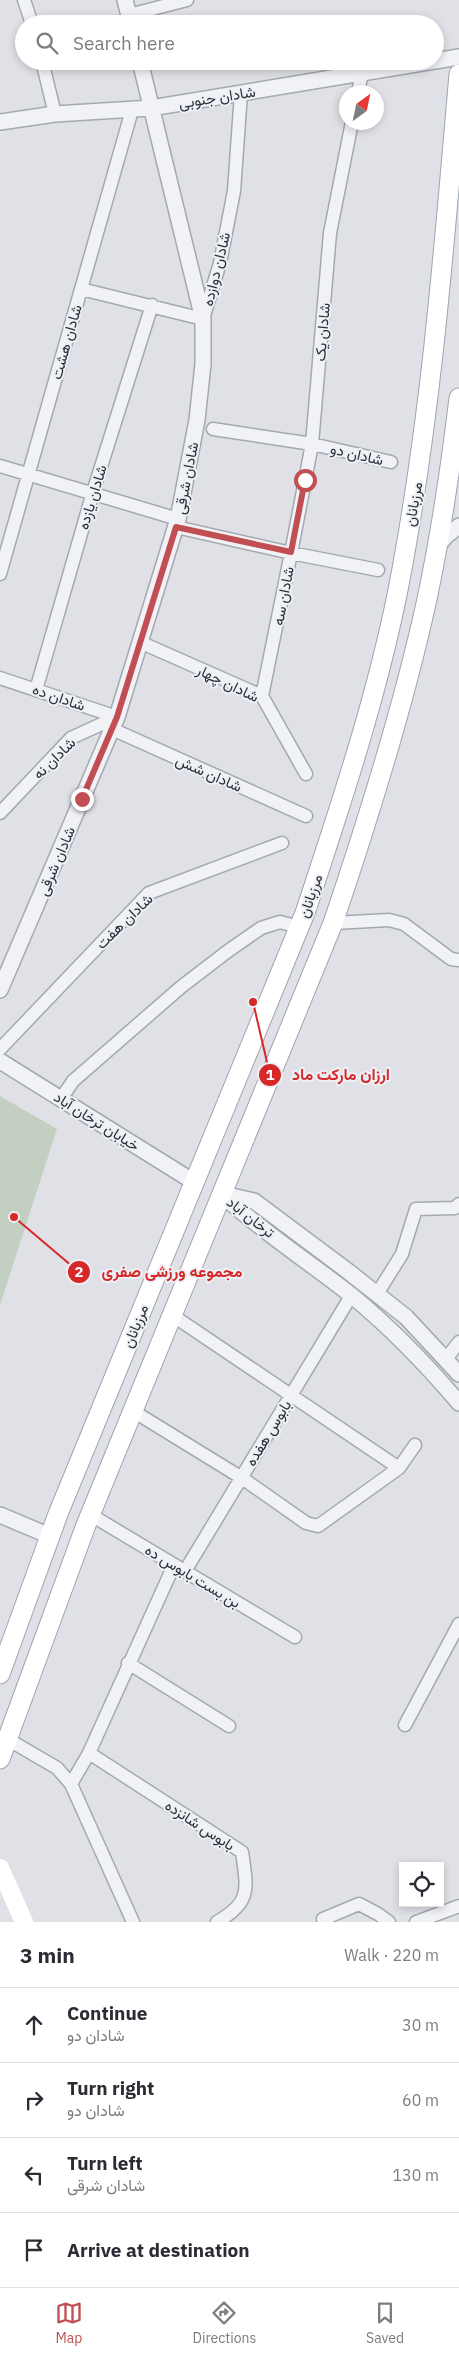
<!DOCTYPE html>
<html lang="en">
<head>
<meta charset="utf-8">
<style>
  :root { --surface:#fff; --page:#f7f7f7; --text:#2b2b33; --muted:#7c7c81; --line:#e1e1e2; --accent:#c14e52 }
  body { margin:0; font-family:"IBM Plex Sans",Vazirmatn,sans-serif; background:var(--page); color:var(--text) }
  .controls { position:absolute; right:15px; bottom:15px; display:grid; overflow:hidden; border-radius:0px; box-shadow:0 2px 8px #0003 }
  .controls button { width:45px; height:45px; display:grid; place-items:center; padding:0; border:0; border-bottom:1px solid var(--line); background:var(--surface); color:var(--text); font:25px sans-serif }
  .compass { position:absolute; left:339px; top:85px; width:45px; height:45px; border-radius:50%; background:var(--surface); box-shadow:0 2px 8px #0003; rotate:33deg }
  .stop { position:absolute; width:15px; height:15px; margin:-11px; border:4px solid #c14e52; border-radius:50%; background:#fff }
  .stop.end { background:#c14e52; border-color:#fff; box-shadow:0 1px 5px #0008 }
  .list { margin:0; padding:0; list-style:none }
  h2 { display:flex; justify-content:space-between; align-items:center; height:65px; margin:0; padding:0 20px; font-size:21px }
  h2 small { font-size:16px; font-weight:400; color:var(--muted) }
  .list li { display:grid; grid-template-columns:32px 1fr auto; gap:15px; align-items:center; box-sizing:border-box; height:75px; padding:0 20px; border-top:1px solid var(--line) }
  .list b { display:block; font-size:19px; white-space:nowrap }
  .list p { margin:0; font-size:16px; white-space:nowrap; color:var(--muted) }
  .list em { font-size:16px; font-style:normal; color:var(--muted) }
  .icon { flex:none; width:28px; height:28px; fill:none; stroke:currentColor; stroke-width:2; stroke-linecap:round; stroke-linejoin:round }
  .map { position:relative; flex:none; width:459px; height:1922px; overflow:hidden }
  .search { position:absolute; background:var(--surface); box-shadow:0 2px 8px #0003; left:15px; right:15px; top:15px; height:55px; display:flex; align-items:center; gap:12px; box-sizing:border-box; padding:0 18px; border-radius:28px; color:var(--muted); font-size:19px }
  .sheet { height:365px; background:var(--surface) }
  nav { display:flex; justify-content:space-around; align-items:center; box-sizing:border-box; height:70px; border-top:1px solid var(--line); background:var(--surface); font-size:14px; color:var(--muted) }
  nav a { display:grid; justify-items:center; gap:2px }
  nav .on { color:var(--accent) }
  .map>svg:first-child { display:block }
  .garden { fill:#c3d0c1 }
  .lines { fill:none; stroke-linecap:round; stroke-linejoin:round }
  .minor-casing { stroke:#a5a8b0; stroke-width:15 }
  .tertiary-casing { stroke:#a5a8b0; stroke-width:18 }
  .primary-casing { stroke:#9fa4b1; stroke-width:21 }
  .minor { stroke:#f1f2f5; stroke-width:12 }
  .tertiary { stroke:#f1f2f5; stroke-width:15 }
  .secondary { stroke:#fff; stroke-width:18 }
  .primary { stroke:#fff; stroke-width:19 }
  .route { stroke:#c14e52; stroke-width:6 }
  .labels { text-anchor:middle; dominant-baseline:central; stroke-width:4; stroke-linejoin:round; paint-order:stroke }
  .street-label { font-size:15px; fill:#292e3c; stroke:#eef0f4 }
  .leader { fill:none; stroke:#d62828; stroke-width:2 }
  .callout-dot { fill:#d62828; stroke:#eef0f4; stroke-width:2 }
  .mark-label { font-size:15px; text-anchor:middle; font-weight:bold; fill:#fff }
  .callout-label { font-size:16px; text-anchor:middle; font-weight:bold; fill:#d62828; stroke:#eef0f4; stroke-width:4; stroke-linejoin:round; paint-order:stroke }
</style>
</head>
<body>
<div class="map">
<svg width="459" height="1922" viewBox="0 0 459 1922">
  <rect width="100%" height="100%" fill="#dfe1e7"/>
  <path class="garden" d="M0,1096l57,33 -57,176z"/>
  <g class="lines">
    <g class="minor-casing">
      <path id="minor" d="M24,0l8,24
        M129,15l58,-15
        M42,61l13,53
        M358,92l4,-19
        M81,289l122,30 17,-56 14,-72 7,-98
        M213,429l99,15 18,-211 22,-111
        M0,466l178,53
        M176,527l115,26 21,-109 79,18
        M0,574l132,-464
        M142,643l120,53 44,78
        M0,678l117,39
        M36,690l57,-198 59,-187
        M262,696l29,-143 87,17
        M112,729l194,87
        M0,813l71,-75 46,-21
        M333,923l56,-3 15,4 47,35 8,1
        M0,1049l149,-156 133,-50
        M61,1099l12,-18 108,-94 47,-36 33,-23 19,-6 19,5
        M377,1294l25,-40 14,-45 39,-1 4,-4
        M172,1315l227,153
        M446,1359l13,-17
        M133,1411l109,67 64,45 12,3 81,-58 16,-23
        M91,1515l204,122
        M185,1571l166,-275
        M128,1663l101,63
        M405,1725l54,-101
        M9,1740l48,28 14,16
        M89,1753l153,99c5,37 10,50 -25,70
        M133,1922l-62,-138 18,-31 85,-188
        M327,1922l-4,-3 36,-15 19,10 11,8
        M416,1922l43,-16"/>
    </g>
    <g class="tertiary-casing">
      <path id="tertiary" d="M125,0l6,24
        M435,61l24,-4
        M0,122l55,-8 96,-6 283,-47
        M436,548l11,-13 12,-9
        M0,990l117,-273 61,-198 19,-99 6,-56v-45l-63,-258
        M0,1061l194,121
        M221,1194c40,37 87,67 130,101 40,33 75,69 108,108
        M223,1194l31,7 95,71 57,45 53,57
        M0,1515l50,21"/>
    </g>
    <g class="primary-casing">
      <path id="primary" d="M0,1674l58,-160 247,-601c35,-106 71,-213 93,-323 33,-170 46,-343 61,-516
        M0,1759l86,-234 247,-602c36,-106 70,-214 94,-324 14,-66 24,-134 32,-201"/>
    </g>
    <use href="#minor" class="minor"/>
    <use href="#tertiary" class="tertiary"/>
    <path class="secondary" d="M0,1868l24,54"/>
    <use href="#primary" class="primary"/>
  </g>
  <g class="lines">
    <path class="route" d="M82,799l35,-82 59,-190 115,25 14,-72"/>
  </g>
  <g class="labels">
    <g class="street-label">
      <text transform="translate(217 97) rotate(-9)">شادان جنوبی</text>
      <text transform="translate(216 269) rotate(-76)">شادان دوازده</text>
      <text transform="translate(322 332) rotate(-85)">شادان یک</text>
      <text transform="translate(66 342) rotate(-74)">شادان هشت</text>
      <text transform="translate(357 454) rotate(13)">شادان دو</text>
      <text transform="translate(186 478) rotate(-79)">شادان شرقی</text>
      <text transform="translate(92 497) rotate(-73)">شادان یازده</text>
      <text transform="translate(413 504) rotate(-80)">مرزبانان</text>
      <text transform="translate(283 596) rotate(-79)">شادان سه</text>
      <text transform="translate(228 683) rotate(26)">شادان چهار</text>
      <text transform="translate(59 697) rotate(19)">شادان ده</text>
      <text transform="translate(54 758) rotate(-44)">شادان نه</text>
      <text transform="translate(209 773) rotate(24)">شادان شش</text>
      <text transform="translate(56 861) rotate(-67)">شادان شرقی</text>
      <text transform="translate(310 896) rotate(-71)">مرزبانان</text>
      <text transform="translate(124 921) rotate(-44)">شادان هفت</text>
      <text transform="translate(97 1121) rotate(32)">خیابان ترخان آباد</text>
      <text transform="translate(251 1217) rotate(38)">ترخان آباد</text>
      <text transform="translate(135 1326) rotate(-68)">مرزبانان</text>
      <text transform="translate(268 1433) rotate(-59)">بابوس هفده</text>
      <text transform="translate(193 1576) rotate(31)">بن بست بابوس ده</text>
      <text transform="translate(200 1825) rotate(33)">بابوس شانزده</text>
    </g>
  </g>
  <path class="leader" d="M253 1002L270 1075M14 1217L79 1272"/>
  <g class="callout-dot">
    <circle cx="253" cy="1002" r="5"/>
    <circle cx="14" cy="1217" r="5"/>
    <circle cx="270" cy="1075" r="12"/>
    <circle cx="79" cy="1272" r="12"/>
  </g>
  <g class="mark-label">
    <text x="270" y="1080">1</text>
    <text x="79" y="1277">2</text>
  </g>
  <g class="callout-label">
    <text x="341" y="1080">ارزان مارکت ماد</text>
    <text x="172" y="1277">مجموعه ورزشی صفری</text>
  </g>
</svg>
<div class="controls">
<button><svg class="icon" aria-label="locate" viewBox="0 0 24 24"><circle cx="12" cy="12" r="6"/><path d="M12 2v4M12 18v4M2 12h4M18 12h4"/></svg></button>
</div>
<svg class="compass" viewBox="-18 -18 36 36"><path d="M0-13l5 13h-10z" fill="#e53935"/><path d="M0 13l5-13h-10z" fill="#7c7c81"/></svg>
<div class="stop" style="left:305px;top:480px"></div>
<div class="stop end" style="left:82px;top:799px"></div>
<div class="search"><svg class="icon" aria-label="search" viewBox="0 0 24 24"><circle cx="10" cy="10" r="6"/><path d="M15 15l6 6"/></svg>Search here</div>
</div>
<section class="sheet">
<h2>3 min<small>Walk · 220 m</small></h2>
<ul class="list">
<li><svg class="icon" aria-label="ahead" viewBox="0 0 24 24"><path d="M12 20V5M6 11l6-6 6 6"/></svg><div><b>Continue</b><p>شادان دو</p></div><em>30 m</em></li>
<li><svg class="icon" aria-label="right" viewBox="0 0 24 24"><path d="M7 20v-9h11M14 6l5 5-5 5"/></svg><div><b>Turn right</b><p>شادان دو</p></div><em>60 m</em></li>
<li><svg class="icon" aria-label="left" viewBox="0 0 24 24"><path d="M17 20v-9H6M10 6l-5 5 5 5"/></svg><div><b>Turn left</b><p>شادان شرقی</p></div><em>130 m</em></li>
<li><svg class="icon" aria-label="arrive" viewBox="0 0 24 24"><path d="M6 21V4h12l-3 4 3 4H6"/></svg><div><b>Arrive at destination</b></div></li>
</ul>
</section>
<nav>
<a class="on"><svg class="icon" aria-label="map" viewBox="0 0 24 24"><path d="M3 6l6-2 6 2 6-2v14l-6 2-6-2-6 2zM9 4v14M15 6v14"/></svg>Map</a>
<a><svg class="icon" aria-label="directions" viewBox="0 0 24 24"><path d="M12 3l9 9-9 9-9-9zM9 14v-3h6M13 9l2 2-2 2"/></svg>Directions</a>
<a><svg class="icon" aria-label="saved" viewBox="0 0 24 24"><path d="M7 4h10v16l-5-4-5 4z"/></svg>Saved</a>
</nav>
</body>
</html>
